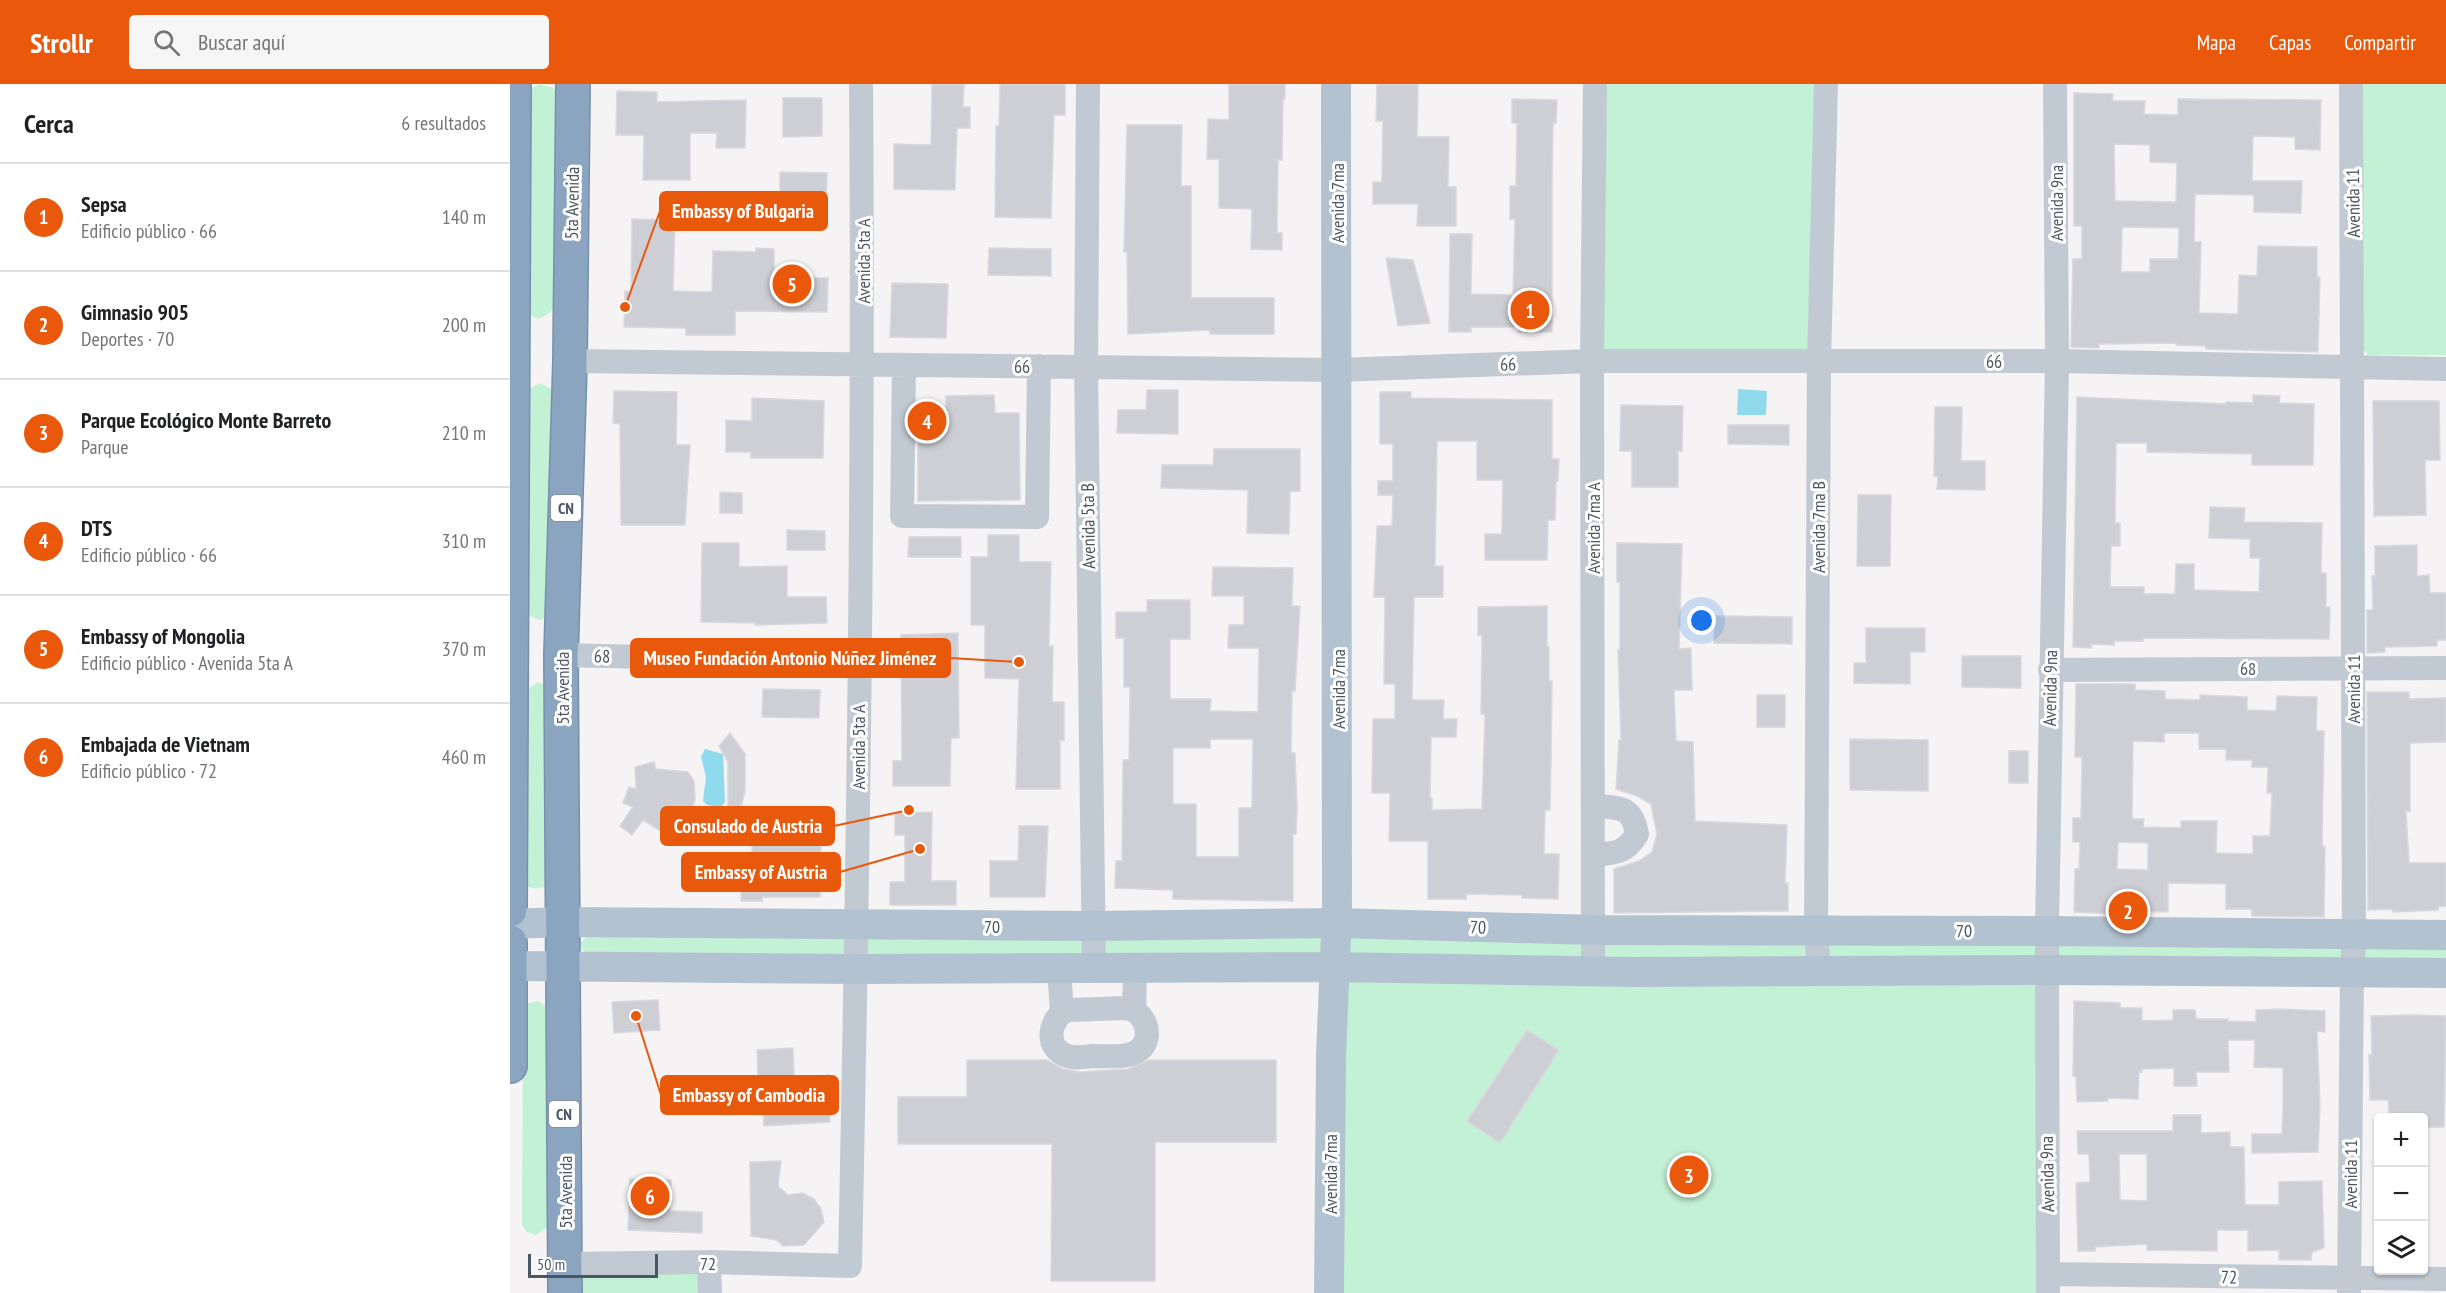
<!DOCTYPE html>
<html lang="es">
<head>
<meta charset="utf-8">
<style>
  :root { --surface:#fff; --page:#f6f6f6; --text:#202124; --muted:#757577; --line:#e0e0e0; --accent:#ea580c }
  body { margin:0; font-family:"PT Sans Narrow",sans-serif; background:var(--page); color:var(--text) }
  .controls { position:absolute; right:18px; bottom:18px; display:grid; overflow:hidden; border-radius:6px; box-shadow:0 2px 4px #0004 }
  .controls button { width:54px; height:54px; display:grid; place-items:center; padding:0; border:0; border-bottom:2px solid var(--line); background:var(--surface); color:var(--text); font:30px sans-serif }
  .scale { position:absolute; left:18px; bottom:15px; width:130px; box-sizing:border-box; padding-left:6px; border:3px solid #4a5661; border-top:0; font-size:16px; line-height:21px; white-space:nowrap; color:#4a5661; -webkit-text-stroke:4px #fff; paint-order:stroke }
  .you { position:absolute; left:1192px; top:537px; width:21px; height:21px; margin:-15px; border:4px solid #fff; border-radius:50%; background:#1a73e8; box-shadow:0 0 0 9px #1a73e833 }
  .badge { display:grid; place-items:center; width:39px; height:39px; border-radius:50%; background:var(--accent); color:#fff; font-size:20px; font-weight:700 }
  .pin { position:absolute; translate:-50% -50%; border:3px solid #fff; box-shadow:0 2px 6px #0006 }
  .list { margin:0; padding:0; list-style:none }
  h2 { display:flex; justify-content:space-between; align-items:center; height:78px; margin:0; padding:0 24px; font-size:26px }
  h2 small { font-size:20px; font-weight:400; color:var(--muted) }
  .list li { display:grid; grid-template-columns:39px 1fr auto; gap:18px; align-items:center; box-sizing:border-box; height:108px; padding:0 24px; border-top:2px solid var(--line) }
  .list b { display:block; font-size:22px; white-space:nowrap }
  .list p { margin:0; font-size:20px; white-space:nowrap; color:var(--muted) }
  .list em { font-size:20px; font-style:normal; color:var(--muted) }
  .icon { flex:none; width:33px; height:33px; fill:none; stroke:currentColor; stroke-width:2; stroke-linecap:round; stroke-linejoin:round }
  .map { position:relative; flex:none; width:1936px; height:1209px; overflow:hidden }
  header { display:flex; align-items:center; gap:36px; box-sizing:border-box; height:84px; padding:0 30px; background:var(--accent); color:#fff }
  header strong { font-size:28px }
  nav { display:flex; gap:33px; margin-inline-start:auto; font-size:21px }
  .search { width:420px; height:54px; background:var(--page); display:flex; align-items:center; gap:15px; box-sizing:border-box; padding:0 21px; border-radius:6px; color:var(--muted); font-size:22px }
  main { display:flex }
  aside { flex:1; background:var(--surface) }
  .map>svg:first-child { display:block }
  .green { fill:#c3f1d5 }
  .water { fill:#90daee }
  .building { fill:#cdcfd5; stroke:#d7d9de; stroke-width:1.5; fill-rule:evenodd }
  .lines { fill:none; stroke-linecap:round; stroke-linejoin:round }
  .highway-casing { stroke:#7690ad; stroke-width:36 }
  .minor { stroke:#c1cad2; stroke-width:24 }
  .major { stroke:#b3c2d1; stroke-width:30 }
  .highway { stroke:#8ba5c1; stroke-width:33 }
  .labels { text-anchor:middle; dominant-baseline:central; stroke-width:6; stroke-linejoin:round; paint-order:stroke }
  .shield { fill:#fff; stroke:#808990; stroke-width:1.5 }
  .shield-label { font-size:16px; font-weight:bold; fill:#4a5661 }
  .street-label { font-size:18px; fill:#4a5661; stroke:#fff }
  .leader { fill:none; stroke:#e8590c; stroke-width:2 }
  .callout-dot { fill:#e8590c; stroke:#fff; stroke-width:2 }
  .callout { fill:#e8590c; stroke:#e8590c; stroke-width:2 }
  .callout-label { font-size:20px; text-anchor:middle; font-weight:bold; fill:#fff }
</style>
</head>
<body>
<header>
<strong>Strollr</strong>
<div class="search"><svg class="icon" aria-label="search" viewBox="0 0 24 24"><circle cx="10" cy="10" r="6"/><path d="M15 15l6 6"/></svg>Buscar aquí</div>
<nav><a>Mapa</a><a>Capas</a><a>Compartir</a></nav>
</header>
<main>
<aside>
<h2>Cerca<small>6 resultados</small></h2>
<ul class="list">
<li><span class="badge">1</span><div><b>Sepsa</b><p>Edificio público · 66</p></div><em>140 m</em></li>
<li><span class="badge">2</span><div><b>Gimnasio 905</b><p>Deportes · 70</p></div><em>200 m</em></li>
<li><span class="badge">3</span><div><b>Parque Ecológico Monte Barreto</b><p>Parque</p></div><em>210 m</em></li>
<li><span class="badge">4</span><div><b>DTS</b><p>Edificio público · 66</p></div><em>310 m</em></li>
<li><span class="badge">5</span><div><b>Embassy of Mongolia</b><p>Edificio público · Avenida 5ta A</p></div><em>370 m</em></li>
<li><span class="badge">6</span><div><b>Embajada de Vietnam</b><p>Edificio público · 72</p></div><em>460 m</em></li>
</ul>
</aside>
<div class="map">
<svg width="1936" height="1209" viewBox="0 0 1936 1209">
  <rect width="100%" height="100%" fill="#f5f3f3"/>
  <path class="green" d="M29,0l14,4 5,9 -1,207 -8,9 -10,6 -9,-4 -6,-11 2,-207 5,-9z
    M1085,0h231l-7,279 -227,-2z
    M1852,0h84v271h-78l-6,-7z
    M29,299l11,5 8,9 -9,219 -10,4 -10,-5 -5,-7 1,-211 5,-8z
    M28,598l9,4 5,197c-11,7 -19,8 -29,0l1,-191z
    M362,851l1192,5 300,7 82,-3v21l-411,-5 -228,2 -479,-5 -479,2 -263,-6 -7,-8 8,-9z
    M1538,886v323h-719l4,-313z
    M28,917l14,9 -2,215 -14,10 -9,-3 -5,-7 1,-216 6,-6z
    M199,1178l1,31h-145v-29z"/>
  <path class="water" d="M1228,305l29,2 -1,24h-29z
    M195,665l18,5 2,48 -4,5 -14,-2 -4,-4 3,-24 -5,-20z"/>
  <path class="building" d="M422,0h32l-1,23h7v21h-13l-2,62 -61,-1v-45l37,1z
    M490,0h65v31h-11l-3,103 -56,-1 1,-91h3z
    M719,0h56v15h-2l-1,61h-4l-1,73h5v17l-31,-1 1,-40 -33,-1v-49h-12l1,-40 21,1z
    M867,0h41l-1,53h32l-1,50h8v39h-39l1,-22h-45v-22h9l1,-61h-7z
    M107,7l40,1v10l89,-2 -1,48h-29l1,-15h-27v47h-47l1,-45h-28z
    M1564,9l39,1 -1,7h33l-1,13 34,1v-16l143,1 -1,50 -25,-1v-12l-42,-1 -1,45h50l-1,32 -47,-1v-17l-59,-1 -1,48h7l-2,71 39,1 1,-39 18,1 1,-30 59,1v30h3l-2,75 -112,-3v-3l-30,-1v-2l-77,1v4l-28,-1 2,-88h9v-33h-8zM1604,60l36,1v17l27,1 -1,39 -61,-1zM1612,143l57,1 -1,31h-28v13h-29z
    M273,14h39v38l-39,1z
    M1002,15l45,1 -1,23h-3l-1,63v146h-33v-5h-48v5h-22l1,-98h22l-1,60 42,1 2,-76h-5v-33h6l1,-63h-5z
    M617,41h55l-1,61h10v112h83v36h-64v-4l-82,4 -1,-82h-3z
    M270,88l47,1 -1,34 -46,-1z
    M122,135l43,1 -2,71 39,1 1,-41 43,1v-4l18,1v29h54l-1,34 -92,-1v24h-49v-7l-62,-1 1,-36 6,1z
    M479,164l62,1v27l-63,-1z
    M876,174l27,2 17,63 -32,3z
    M382,199l56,1 -2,54 -56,-1z
    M637,306h31v44l-61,-1 1,-23h28z
    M104,307l63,1 -1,53h14l-5,80h-64l-1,-101 -7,-1z
    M870,308h31v6l141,2v59h7l-1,22h-2l-1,39h-7l-1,40h-62v-26h17l1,-54h-26v-39h-40l-2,125h8v31h-29l-2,103h32l-1,19h14l-1,18h-25l-1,61h2v12l50,-1 3,-95h-4l1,-79h-4v-28l69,-1v41h2v34h3l-1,78 -1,51h-5l-1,44h15l-1,45 -36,-1v-3l-56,-1v5h-38v-58h-39l1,-48h-18l1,-74h22v-35h-11l1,-87h-11l3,-71h15l1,-31h-15v-14h15v-37h-13z
    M484,311l1,18h24l1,87 -102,1v-89h28v-16z
    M1743,311l27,1 -1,7 35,1 -1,61h-61v-11l-105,-2v-9h-31l-1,80h5v23h-9l-1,41h34v7h31l1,-30h18v26l65,2 1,-34h-10v-19l-41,-1 1,-31 35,1 -1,14 78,1 -1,50h5v34h4l-1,32 -186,-1v3h-29v4l-23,-1v4l-18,-1 4,-250 149,7v-2l27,1z
    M242,314l72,3 -1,57h-72v-6h-25v-32l26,1z
    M1863,317h66l1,59h-15l1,55 -52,1z
    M1111,321l62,1 -1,45h-4v36h-46v-36h-12z
    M1425,323h27l-1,54h24v29l-48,-1 1,-12 -4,-1z
    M1218,341h61v20l-61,-1z
    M704,365h86v42h-10l-1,43 -42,-1 1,-43 -87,-2 1,-23h51z
    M210,408l22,1v20h-22z
    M1348,411h33l-1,71h-33z
    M277,446l38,1v19h-38z
    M478,451h31v27h32l-2,84h4l-1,56h12v39l-4,-1v49h-44l3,-110 -34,-1v-53h-14v-68h17z
    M399,453h52v20h-53z
    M192,459h37v24l48,-1v31h39l1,26 -72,2v-2l-54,-1z
    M1107,459l65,1 -3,105 12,-1 1,42h-18l2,51 17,1 2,79 92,4 -2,58h3v28l-174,2v-44l25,-8 13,-9 5,-18 -6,-30 -14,-8 -21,-7 3,-49h2l-3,-90h2v-68h-3z
    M1907,461v31l12,-1 1,18h16v47h-9v6l-52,1v5l-18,1v-43h6l-1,-34h3v-30z
    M703,483l80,1 -1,38h8l-5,85h-3l-1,62h4l2,55 -1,26h-3v67l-120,-2v-9l-58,-2 1,-27h6l1,-101h6l1,-73h-6v-49h-8v-26h31v-12h43v39h-20v60h41l-1,12 48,1 1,-64h-31l1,-23h15v-29h-32zM700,655h43l-1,69h-13v49h-43v-53h-23v-56h37z
    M1204,532l78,1v27l-78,-1z
    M1356,544h59v24h-15v32l-56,-1v-20h12z
    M448,549l1,105h-8l-1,48h-57v-25h9l-1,-126z
    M1452,572h59v32l-59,-1z
    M1566,600h59v6l30,1v8l35,1v-5l47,2v13l29,1 1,-15 40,1 -1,34h8l-2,115h3l-1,71 -72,-1v-7h-26v-25l-58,-1v29l-52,-1v3l-42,-2 1,-43h4l1,-27h-7v-24h8l1,-61h-7zM1654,649h35v16h27v11h26v7h16l-1,26h5l-2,43h-17v18l-37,-1 1,-32h-36v7l-38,-1 1,-8h-12l1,-78 31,1zM1608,758l30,1v27l-31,-1z
    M253,605l57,1 -1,28 -57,-1z
    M1857,608h42v7l37,-1v44l-36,1v68h-4l3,52h37v43l-8,1v3l-45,2 -1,-3 -24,1z
    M1247,611h28v32h-28z
    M220,649l15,21v37l-5,20 -12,-3v-46l-9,-16z
    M1340,655l78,1v51l-78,-1z
    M1499,667h19v32h-19z
    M144,678l2,7 32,3 6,9 1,19 -7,21 -8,10 -10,6 -27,-17 -11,15 -12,-9 13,-19 -10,-4 6,-16 7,2 -1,-22z
    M422,728l-1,69h25v24h-66v-23h15v-47h-10v-22z
    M509,742h29l-3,71h-55v-36h28z
    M242,751h69l-1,62h-58v4h-21v-20h11z
    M148,916l2,30 -46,3 -2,-31z
    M1564,917l46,2v5h22v13l31,-1v-10h22l1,9h32v2l28,1v-12l23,-1 46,2v21l-8,-1 3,75 -2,46 -66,1v-19h30l1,-28v-38l-29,-1 1,-27h-27l1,32h-33l1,14h-23v-18l-32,1v3h-3l-1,27 -30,-1v3l-31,1 -1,-26h-3z
    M1905,931l31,1 -2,111h-20v-9h-35l-1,-18h-18l-1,-45h3l-1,-39z
    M1017,946l32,20 -59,93 -33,-22z
    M283,964l1,30 34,-3 2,47 -66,4 -1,-23 -13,-3 -1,-18 9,-1 -1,-31z
    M457,976h80l16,9 16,3 49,-3 21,-9h127v82h-121v139h-104l1,-137h-154v-47h69z
    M1663,1031h28v18l29,-1v15h14l1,58h34v-23l43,-1 2,67 -12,4 -1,8h-32v-10l-31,1v-21h-31v21l-70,-1v-6l-52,3v4h-17l-2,-68 14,-1 -1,-28h-11l-1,-23h96zM1609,1070h28v47l-27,-1z
    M271,1077l-3,25 10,9 15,-2 11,6 7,10 3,13 -20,23 -21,1 -6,-6 -26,-4 -1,-74z
    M120,1095l41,1 -1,31 32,1v21l-74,-3z"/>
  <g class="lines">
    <g class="highway-casing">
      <path id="highway" d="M0,826l4,-826
        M0,858v124
        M55,1209l-4,-638 9,-294 3,-277"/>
    </g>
    <path class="minor" d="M578,0l-2,282 8,602
      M60,277l768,9 254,-9h465l389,8
      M394,282l-2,150 135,1 2,-151
      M51,571l298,7
      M1540,586l396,-2
      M1084,722c25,2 38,-1 43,28 -11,19 -23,20 -43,20
      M549,884l3,45c-13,11 -16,34 3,42 8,4 19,2 28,1 19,0 52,5 54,-22 0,-11 -5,-18 -13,-24l1,-42
      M1309,886l-3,-40 3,-567 7,-279
      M1083,888l-1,-611 3,-277
      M552,929l7,-3 57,-2 8,2
      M199,1178l1,31
      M55,1180l144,-2 141,4c8,-394 14,-788 11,-1182
      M1539,1190l397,5
      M1538,1209l-1,-362 10,-570 -2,-277
      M1839,1209l3,-320 2,-38 -3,-851"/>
    <path class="major" d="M0,840l52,-2 530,4 245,-3 257,7 453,1 399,4
      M0,882l346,3 478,-2 301,5 413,-2 398,3
      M819,1209l2,-237 6,-145 -1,-827"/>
    <use href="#highway" class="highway"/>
  </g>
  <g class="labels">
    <g class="shield">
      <rect x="41" y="411" width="30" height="26" rx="4.5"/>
      <rect x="39" y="1017" width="30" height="26" rx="4.5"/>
    </g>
    <g class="shield-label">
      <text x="56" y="424">CN</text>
      <text x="54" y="1030">CN</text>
    </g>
    <g class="street-label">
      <text transform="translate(62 119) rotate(-89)">5ta Avenida</text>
      <text transform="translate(827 119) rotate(-90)">Avenida 7ma</text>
      <text transform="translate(1546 119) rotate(-90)">Avenida 9na</text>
      <text transform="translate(1843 119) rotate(-91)">Avenida 11</text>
      <text transform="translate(353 177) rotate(-90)">Avenida 5ta A</text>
      <text x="1484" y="277">66</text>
      <text transform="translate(998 280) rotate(-2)">66</text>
      <text x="512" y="282">66</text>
      <text transform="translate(578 442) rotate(-91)">Avenida 5ta B</text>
      <text transform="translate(1308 443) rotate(-90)">Avenida 7ma B</text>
      <text transform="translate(1083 444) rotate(-90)">Avenida 7ma A</text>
      <text transform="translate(92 572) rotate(1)">68</text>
      <text x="1738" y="584">68</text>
      <text transform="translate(52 604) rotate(-90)">5ta Avenida</text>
      <text transform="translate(1540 604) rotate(-89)">Avenida 9na</text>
      <text transform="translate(828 605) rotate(-90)">Avenida 7ma</text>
      <text transform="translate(1843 605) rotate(-90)">Avenida 11</text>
      <text transform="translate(348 663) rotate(-90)">Avenida 5ta A</text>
      <text x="482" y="842">70</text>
      <text transform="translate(968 843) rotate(2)">70</text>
      <text x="1454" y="846">70</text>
      <text transform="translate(820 1090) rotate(-90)">Avenida 7ma</text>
      <text transform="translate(1537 1090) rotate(-91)">Avenida 9na</text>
      <text transform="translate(1840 1090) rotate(-90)">Avenida 11</text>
      <text transform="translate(55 1108) rotate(-90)">5ta Avenida</text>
      <text x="198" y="1179">72</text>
      <text transform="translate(1719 1193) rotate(1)">72</text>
    </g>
  </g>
  <path class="leader" d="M115 223L150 127M509 578L440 574M399 726L324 742M410 765L330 788M126 932L151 1011"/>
  <g class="callout-dot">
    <circle cx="115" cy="223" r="6"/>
    <circle cx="509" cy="578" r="6"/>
    <circle cx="399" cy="726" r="6"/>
    <circle cx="410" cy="765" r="6"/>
    <circle cx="126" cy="932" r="6"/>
  </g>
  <g class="callout">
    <rect x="150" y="108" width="167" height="38" rx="6"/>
    <rect x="121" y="555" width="319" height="38" rx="6"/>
    <rect x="151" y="723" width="173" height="38" rx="6"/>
    <rect x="172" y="769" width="158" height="38" rx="6"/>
    <rect x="151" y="992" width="177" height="38" rx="6"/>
  </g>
  <g class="callout-label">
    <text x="233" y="134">Embassy of Bulgaria</text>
    <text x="280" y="581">Museo Fundación Antonio Núñez Jiménez</text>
    <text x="238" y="749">Consulado de Austria</text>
    <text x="251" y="795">Embassy of Austria</text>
    <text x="239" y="1018">Embassy of Cambodia</text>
  </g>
</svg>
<div class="controls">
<button>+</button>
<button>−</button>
<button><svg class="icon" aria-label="layers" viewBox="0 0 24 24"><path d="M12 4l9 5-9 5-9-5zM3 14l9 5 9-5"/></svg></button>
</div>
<div class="scale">50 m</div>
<div class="you"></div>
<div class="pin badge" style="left:1020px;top:226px">1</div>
<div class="pin badge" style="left:1618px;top:827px">2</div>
<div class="pin badge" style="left:1179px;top:1091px">3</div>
<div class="pin badge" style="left:417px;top:337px">4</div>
<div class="pin badge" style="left:282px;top:200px">5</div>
<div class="pin badge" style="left:140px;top:1112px">6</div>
</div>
</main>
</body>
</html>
